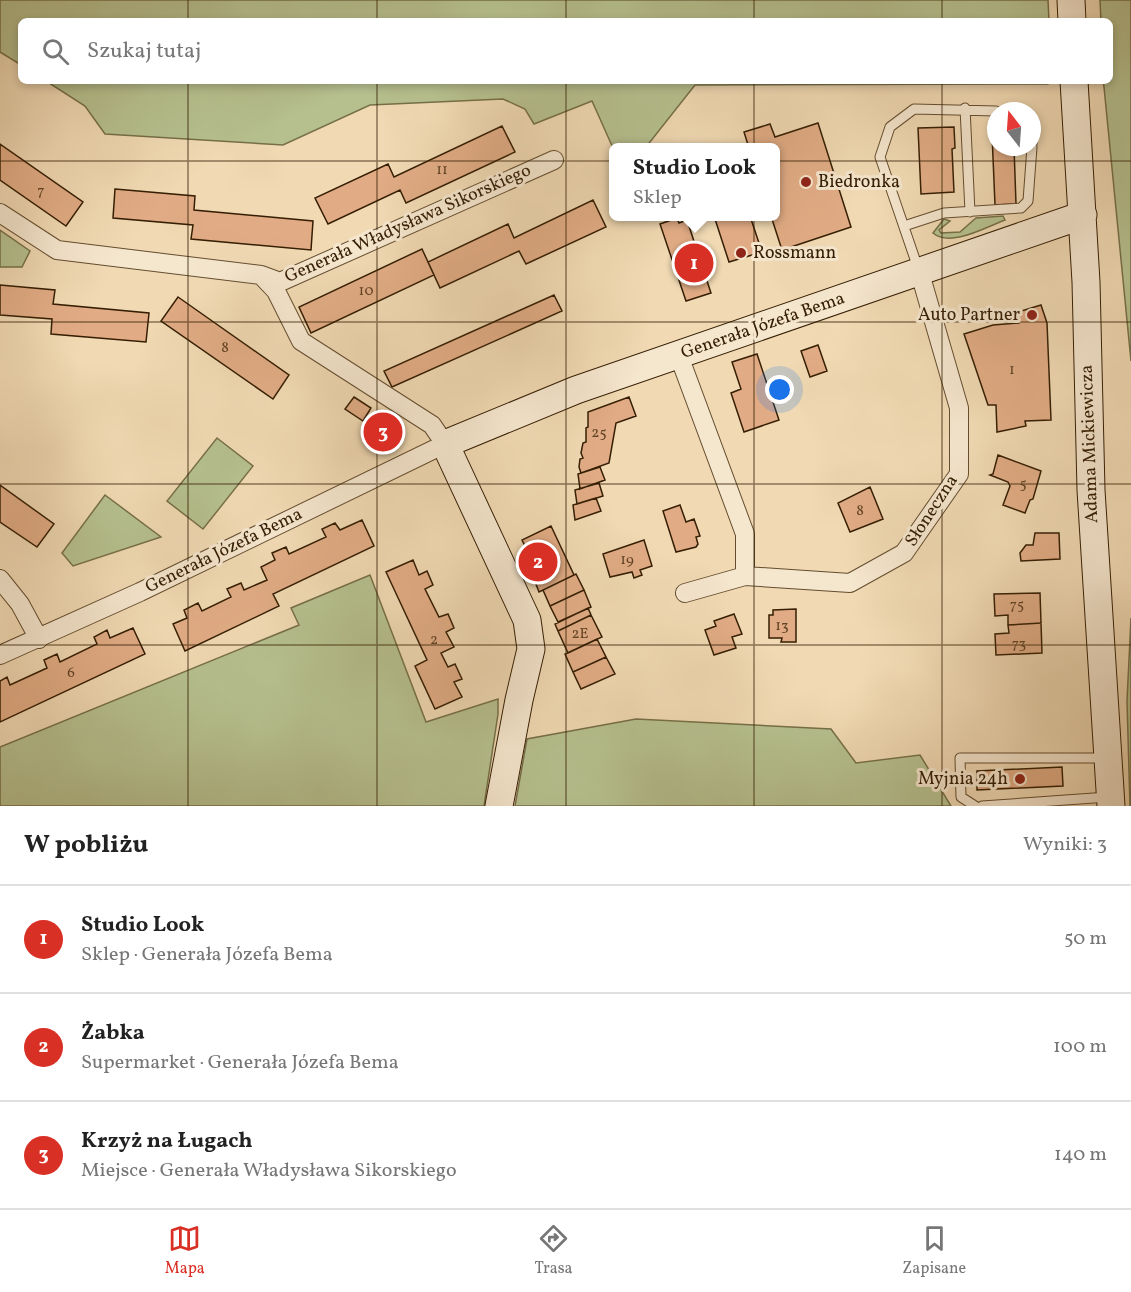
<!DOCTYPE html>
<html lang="pl">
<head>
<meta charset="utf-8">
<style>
  :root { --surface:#fff; --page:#f2f2f2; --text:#222; --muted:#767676; --line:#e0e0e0; --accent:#d93025 }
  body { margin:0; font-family:Vollkorn,serif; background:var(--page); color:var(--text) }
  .compass { position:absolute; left:987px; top:102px; width:54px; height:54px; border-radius:50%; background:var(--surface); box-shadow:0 3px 9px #0003; rotate:343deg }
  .you { position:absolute; left:780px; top:390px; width:21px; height:21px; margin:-15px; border:4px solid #fff; border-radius:50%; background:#1a73e8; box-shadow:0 0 0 9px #1a73e833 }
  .badge { display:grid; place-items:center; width:39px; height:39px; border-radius:50%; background:var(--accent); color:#fff; font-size:20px; font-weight:700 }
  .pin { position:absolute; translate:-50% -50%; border:3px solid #fff; box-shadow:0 2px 6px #0006 }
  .popup { position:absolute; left:609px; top:143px; width:171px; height:78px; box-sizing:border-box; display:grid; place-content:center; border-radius:9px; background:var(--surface); filter:drop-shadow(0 2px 4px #0005); font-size:20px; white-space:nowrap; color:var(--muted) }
  .popup b { font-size:22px; color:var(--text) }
  .popup::after { content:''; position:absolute; left:50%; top:100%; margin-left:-12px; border:12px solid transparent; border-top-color:var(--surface) }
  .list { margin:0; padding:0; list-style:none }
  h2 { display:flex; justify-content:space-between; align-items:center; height:78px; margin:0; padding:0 24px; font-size:26px }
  h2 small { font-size:20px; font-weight:400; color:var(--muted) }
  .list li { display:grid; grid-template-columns:39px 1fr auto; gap:18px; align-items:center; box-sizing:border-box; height:108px; padding:0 24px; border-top:2px solid var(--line) }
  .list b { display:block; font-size:22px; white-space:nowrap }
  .list p { margin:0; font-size:20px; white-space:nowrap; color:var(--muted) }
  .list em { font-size:20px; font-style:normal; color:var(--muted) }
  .icon { flex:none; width:33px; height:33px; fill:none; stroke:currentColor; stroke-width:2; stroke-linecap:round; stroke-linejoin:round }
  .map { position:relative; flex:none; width:1131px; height:806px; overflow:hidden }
  .search { position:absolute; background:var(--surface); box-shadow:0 3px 9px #0003; left:18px; right:18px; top:18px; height:66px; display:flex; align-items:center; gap:15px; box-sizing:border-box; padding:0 21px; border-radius:9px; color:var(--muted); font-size:22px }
  .sheet { height:402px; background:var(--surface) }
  nav { display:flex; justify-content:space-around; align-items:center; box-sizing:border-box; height:84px; border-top:2px solid var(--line); background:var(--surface); font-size:16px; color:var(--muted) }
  nav a { display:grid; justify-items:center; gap:3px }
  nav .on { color:var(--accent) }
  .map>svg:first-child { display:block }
  .green { fill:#b6c08f; stroke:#766f49; stroke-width:1.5 }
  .building { fill:#e1ac85; stroke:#351e03; stroke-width:1.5 }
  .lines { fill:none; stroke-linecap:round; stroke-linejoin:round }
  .lane-casing { stroke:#644d2f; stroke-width:11 }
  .street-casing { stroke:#644d2f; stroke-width:20 }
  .secondary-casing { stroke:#351e03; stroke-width:29 }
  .lane { stroke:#f5e6ce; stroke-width:9 }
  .street { stroke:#f5e6ce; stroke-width:18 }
  .secondary { stroke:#f5e6ce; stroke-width:27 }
  .grid { fill:none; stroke:#351e03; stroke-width:1.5; stroke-opacity:0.55 }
  .poi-dot { fill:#8f2418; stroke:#f5e6ce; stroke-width:2 }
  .labels { text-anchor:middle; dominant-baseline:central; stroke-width:6; stroke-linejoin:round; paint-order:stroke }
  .number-label { font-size:15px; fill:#604224 }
  .poi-label { font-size:18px; fill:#351e03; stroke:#f5e6ce; text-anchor:start }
  .street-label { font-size:18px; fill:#351e03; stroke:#f5e6ce }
</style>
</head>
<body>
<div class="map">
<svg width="1131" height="806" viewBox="0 0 1131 806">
  <rect width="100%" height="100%" fill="#f0d9b3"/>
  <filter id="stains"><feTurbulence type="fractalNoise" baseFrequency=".00333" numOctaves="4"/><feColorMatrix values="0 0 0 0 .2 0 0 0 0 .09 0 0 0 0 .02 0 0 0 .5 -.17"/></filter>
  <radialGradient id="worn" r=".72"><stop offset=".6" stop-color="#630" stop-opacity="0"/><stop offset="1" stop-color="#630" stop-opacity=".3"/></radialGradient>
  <path class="green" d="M0,0h1048l1,21h-1028v44l-21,-13z
    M1100,0h31v361l-27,-274 -1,-6h7v-60h-9z
    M46,81h1003l-1,3 -353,1 -49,62 -33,1 -21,-47 -58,23 -9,-15 -22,-10 -133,6 -87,40 -178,-11 -20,-28z
    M1003,216l2,4c-19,7 -55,28 -72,13l11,-14 6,2 -11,9 2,3 19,-1 16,-14z
    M0,230l30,21 -8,16h-22z
    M217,438l36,28 -50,63 -36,-28z
    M105,495l56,42 -88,29 -11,-13z
    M370,575l56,147 72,-23v15l-14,92h-484v-59l299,-122 -8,-17z
    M1131,618v188h-1l-3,-105z
    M636,719l195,10 25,34 64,-8 31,51h-436l12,-67z"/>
  <path class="building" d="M818,123l33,104 -69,23 -11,-34h4v-68h-26l-5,-16 26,-8 5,13z
    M502,126l13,26 -109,51 -6,-13 -72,34 -13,-26 73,-34 6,13z
    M954,127l1,21 -3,1 2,43 -33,2 -3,-66z
    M992,134h4v13h18l2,57 -21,1z
    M0,144l83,58 -17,24 -66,-46z
    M115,189l80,7 -1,14 119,11 -2,29 -120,-11 2,-14 -80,-7z
    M593,200l13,27 -80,37 -7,-13 -79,37 -12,-26 80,-38 6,14z
    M714,216h36l12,36 -33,10z
    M677,218l2,5 8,-3 24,73 -25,8 -26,-77z
    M422,249l12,26 -123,58 -12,-26z
    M0,285l55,5 -2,14 96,9 -3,29 -95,-8 1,-15 -52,-4z
    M554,295l8,16 -170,76 -8,-16z
    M178,297l111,78 -16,24 -112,-78z
    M1041,305l6,18 4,97 -26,1 1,5 -29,6 -1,-27h-8l-24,-71 29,-9 26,-2 -1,-11z
    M818,345l9,26 -17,6 -9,-26z
    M757,354l22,66 -35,12 -13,-39 10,-4 -9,-27z
    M354,397l17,11 -8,13 -18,-12z
    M629,397l7,19 -20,7 -7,40 -28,10 -2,-6 1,-8 3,-1 -2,-5 2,-10 3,-1v-14l2,-1v-15z
    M998,455l43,16 -8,28 -3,1 -5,13 -22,-8 7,-19 -2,-4 -18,-7 3,-1z
    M600,467l5,13 -25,9 -2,-15z
    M599,483l4,13 -26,8 -2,-14z
    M0,485l54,39 -17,23 -37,-25z
    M870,487l13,32 -33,13 -12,-29z
    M596,498l5,13 -26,9 -2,-15z
    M680,505l6,17 8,-3 6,17 -4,1 2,7 -2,3 -20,5 -13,-41z
    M362,520l12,26 -101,48 6,12 -94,45 -12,-27 14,-6 -3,-8 14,-7 4,8 29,-14 -4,-8 14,-6 3,7 23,-10 -6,-13 14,-7 -3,-7 14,-6 3,7 37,-17 -4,-8 13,-6 5,7z
    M551,526l23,49 -35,17 -13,-34 4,-2 -8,-16z
    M1035,533h24l1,26 -39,2 -1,-8 6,-8h7z
    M644,540l8,26 -12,4 2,5 -8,3 -2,-6 -22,5 -7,-23z
    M413,560l6,15 8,-4 6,14 -8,4 14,28 9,-3 6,14 -8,4 8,15 -13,6 7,14 7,-3 7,15 -8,3 8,15 -27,12 -20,-43 12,-6 -41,-88z
    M576,574l8,16 -34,16 -7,-16z
    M584,590l7,17 -33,15 -8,-16z
    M1040,593l1,30 -33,2v-10l-13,1 -1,-22z
    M588,608l3,7 -33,16 -3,-7z
    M796,609v33h-15l1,-4h-13v-23h4v-5z
    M734,614l8,20 -10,3 4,11 -22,7 -9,-25 11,-4 -2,-5z
    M591,615l11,22 -34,16 -10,-22z
    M1041,623l1,30 -46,2 -1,-21 14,-1 -1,-8z
    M133,628l12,26 -145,68v-41l7,-4 3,8 37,-17 -3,-8 13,-6 3,8 37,-18 -3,-7 13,-7 3,8z
    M597,639l9,18 -33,15 -8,-18z
    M606,657l9,17 -34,15 -8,-17z
    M1062,767l1,19 -86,4v-19z"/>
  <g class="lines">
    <g class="lane-casing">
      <path id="lane" d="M965,108l5,104
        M1032,127v17
        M904,226l40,-13 77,-5 7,-7 4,-54
        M918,268l-38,-111 10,-30 24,-18 82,2
        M975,806l-14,-9 -1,-39h144
        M982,806l126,-9"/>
    </g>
    <g class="street-casing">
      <path id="street" d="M0,213l57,37 204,25 19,7 274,-122
        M679,356l66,178v42
        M0,579l20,25 19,35
        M685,593l60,-17 105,7 54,-30 55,-79v-66l-40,-138
        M0,655l140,-63 305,-148 -13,-19 -131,-84 -25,-50 -15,-16"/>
    </g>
    <g class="secondary-casing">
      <path id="secondary" d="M1071,0l1,21
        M1074,81l12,201 5,208 20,316
        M499,806l20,-106 12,-51 -4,-29 -82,-176 131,-54 507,-175"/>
    </g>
    <use href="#lane" class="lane"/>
    <use href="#street" class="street"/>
    <use href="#secondary" class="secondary"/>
  </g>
  <path class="grid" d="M188,0v21M377,0v21M566,0v21M754,0v21M942,0v21M188,81v725M377,81v725M566,81v725M754,81v725M942,81v725M0,161h1131M0,322h1131M0,484h1131M0,645h1131"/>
  <g class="poi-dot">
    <circle cx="806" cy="182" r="6"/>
    <circle cx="741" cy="253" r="6"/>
    <circle cx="1032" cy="315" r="6"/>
    <circle cx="1020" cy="779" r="6"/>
  </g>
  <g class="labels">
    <g class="number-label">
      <text x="442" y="170">11</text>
      <text x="41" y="191">7</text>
      <text x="366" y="291">10</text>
      <text x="225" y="348">8</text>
      <text x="1012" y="370">1</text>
      <text x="599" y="433">25</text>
      <text x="1023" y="484">5</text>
      <text x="860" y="511">8</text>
      <text x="627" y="560">19</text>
      <text x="1017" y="605">75</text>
      <text x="782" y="626">13</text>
      <text x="580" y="634">2E</text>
      <text x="434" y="640">2</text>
      <text x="1019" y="644">73</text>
      <text x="71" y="673">6</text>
    </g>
    <g class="poi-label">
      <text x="818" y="182">Biedronka</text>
      <text x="753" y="253">Rossmann</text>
      <text x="1020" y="315" text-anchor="end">Auto Partner</text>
      <text x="1008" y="779" text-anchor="end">Myjnia 24h</text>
    </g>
    <g class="street-label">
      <text transform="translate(408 224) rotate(-24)">Generała Władysława Sikorskiego</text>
      <text transform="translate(763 326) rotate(-19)">Generała Józefa Bema</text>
      <text transform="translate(1090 444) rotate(-92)">Adama Mickiewicza</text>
      <text transform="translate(932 511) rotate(-57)">Słoneczna</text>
      <text transform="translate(224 551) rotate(-26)">Generała Józefa Bema</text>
    </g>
  </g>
  <rect width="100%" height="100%" filter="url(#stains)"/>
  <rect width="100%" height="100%" fill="url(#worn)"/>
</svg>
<svg class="compass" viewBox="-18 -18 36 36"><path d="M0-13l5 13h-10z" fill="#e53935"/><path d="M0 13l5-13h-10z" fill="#767676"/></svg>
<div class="you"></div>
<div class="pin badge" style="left:694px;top:263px">1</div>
<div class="popup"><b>Studio Look</b>Sklep</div>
<div class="pin badge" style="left:538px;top:562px">2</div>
<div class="pin badge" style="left:383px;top:432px">3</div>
<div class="search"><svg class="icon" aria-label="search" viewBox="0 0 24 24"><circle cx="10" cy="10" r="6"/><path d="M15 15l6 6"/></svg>Szukaj tutaj</div>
</div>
<section class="sheet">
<h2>W pobliżu<small>Wyniki: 3</small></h2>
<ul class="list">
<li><span class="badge">1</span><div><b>Studio Look</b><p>Sklep · Generała Józefa Bema</p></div><em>50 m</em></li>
<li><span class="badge">2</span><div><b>Żabka</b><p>Supermarket · Generała Józefa Bema</p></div><em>100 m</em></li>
<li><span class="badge">3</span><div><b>Krzyż na Ługach</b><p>Miejsce · Generała Władysława Sikorskiego</p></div><em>140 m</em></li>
</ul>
</section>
<nav>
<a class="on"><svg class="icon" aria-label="map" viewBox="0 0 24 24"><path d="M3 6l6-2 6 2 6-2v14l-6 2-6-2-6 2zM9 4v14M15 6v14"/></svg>Mapa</a>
<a><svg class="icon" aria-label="directions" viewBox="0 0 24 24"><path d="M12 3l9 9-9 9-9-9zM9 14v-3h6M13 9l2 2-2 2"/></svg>Trasa</a>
<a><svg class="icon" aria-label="saved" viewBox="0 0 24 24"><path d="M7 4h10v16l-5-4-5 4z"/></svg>Zapisane</a>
</nav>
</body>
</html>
